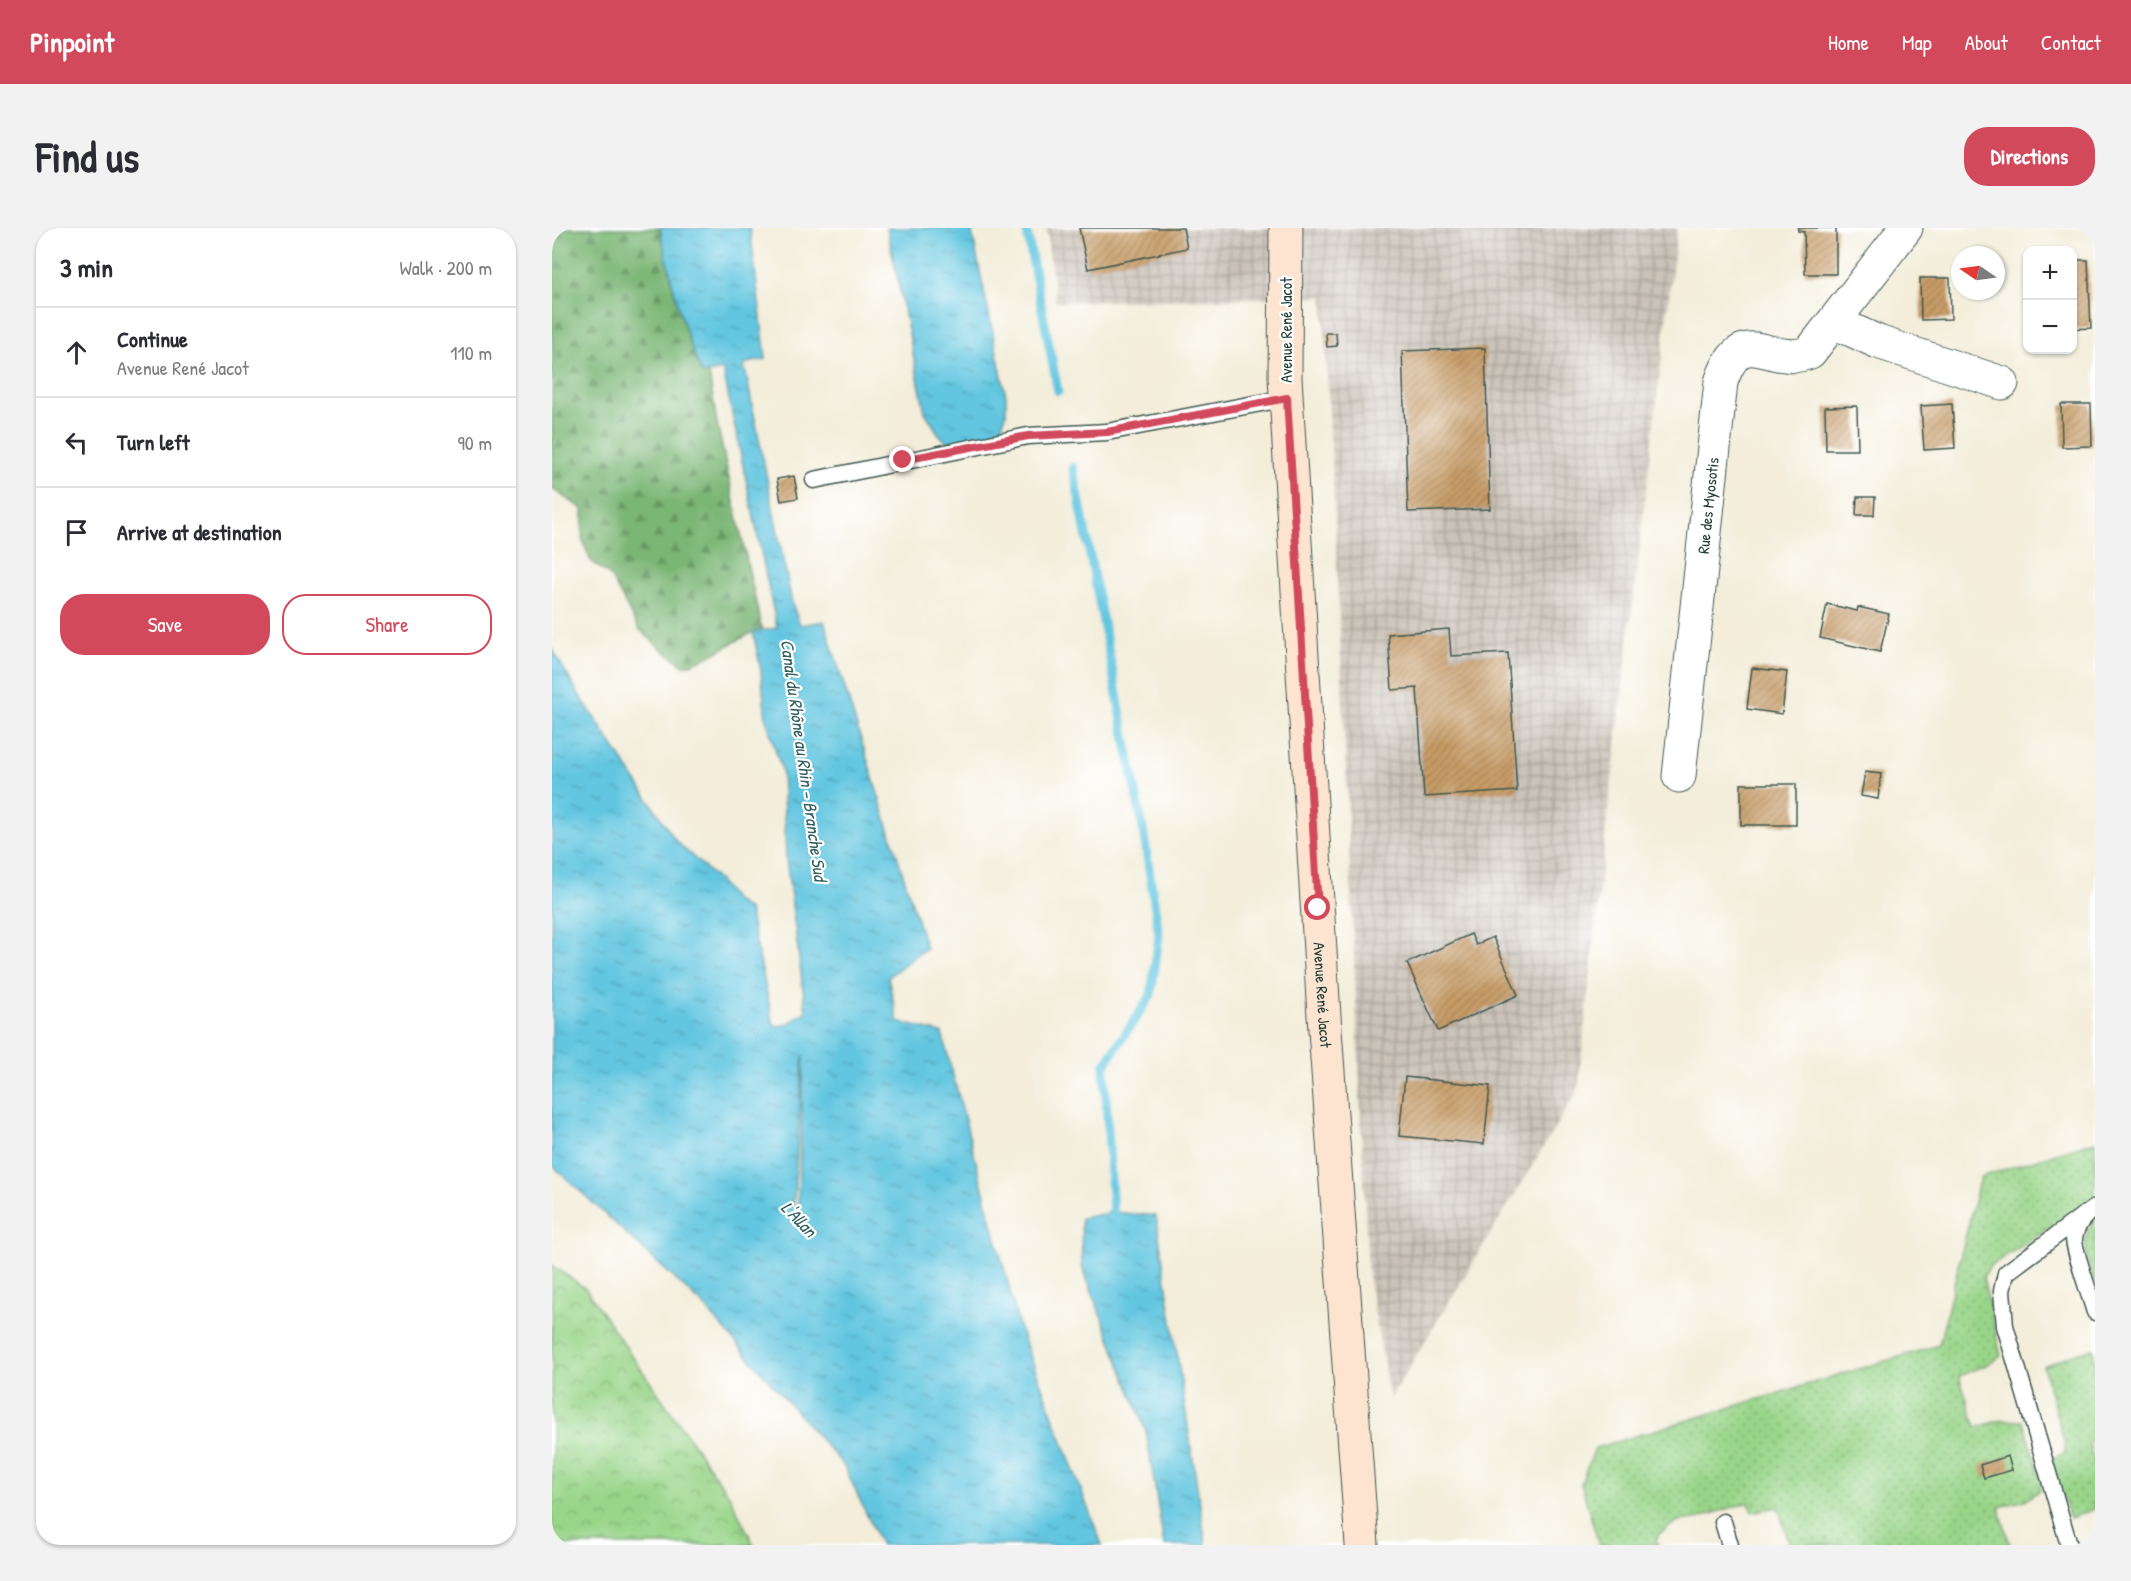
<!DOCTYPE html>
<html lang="en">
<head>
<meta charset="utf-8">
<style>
  :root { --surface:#fff; --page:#f2f2f3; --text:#2b2b33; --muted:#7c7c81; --line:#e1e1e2; --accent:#d1495b }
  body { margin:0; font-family:"Patrick Hand",sans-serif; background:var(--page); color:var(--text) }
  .controls { position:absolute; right:18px; top:18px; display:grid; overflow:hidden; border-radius:12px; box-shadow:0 2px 4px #0004 }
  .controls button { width:54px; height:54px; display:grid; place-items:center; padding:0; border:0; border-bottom:2px solid var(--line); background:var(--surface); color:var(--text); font:30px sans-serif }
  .compass { position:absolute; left:1399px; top:18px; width:54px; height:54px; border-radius:50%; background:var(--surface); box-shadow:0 2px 4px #0004; rotate:283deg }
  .stop { position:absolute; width:18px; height:18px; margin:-14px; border:4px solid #d1495b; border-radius:50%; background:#fff }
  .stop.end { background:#d1495b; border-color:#fff; box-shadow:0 2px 6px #0008 }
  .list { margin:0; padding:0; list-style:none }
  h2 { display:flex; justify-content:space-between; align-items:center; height:78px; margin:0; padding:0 24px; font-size:26px }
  h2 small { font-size:20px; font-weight:400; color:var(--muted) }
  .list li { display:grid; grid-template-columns:39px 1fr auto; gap:18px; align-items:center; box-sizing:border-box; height:90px; padding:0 24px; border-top:2px solid var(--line) }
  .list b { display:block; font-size:22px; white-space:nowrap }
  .list p { margin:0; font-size:20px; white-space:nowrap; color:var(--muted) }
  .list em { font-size:20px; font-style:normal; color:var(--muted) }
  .actions { display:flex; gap:12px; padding:18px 24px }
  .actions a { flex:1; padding:14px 0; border:2px solid var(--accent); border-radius:24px; text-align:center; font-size:21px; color:var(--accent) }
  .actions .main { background:var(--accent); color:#fff }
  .icon { flex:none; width:33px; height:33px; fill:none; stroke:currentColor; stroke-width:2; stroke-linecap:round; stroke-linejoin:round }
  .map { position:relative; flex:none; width:1543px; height:1317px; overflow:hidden; border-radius:24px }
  header { display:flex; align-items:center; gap:36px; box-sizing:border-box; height:84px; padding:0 30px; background:var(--accent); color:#fff }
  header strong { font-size:28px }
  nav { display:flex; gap:33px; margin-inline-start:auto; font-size:21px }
  .intro { display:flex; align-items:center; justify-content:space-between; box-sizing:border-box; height:144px; padding:0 36px }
  h1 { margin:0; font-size:42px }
  .button { padding:15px 27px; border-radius:24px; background:var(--accent); color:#fff; font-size:21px; font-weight:700 }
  main { display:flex; gap:36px; padding:0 36px }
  aside { flex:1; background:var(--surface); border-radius:24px; box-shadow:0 2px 4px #0004 }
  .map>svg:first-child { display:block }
  .industrial { fill:url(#industrial-grid) }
  .grass { fill:url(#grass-dots); stroke:#5c895e; stroke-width:1.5 }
  .forest { fill:url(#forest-firs); stroke:#4c7a54; stroke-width:1.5 }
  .park { fill:url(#park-crowns); stroke:#5c895e; stroke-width:1.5 }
  .water { fill:url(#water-ripples); stroke:#40828a; stroke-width:1.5; fill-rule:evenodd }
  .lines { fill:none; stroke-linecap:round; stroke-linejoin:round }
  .stream { stroke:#62c6e0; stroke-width:9 }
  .building { fill:url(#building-hatch) }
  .lane-casing { stroke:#3f574d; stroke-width:19 }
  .street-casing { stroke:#3f574d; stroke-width:35 }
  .secondary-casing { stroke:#3f574d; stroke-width:35 }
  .lane { stroke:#fff; stroke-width:16 }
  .street { stroke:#fff; stroke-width:33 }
  .secondary { stroke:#fde4d0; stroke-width:33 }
  .route { stroke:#d1495b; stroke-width:8 }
  .labels { text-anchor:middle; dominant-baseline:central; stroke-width:4.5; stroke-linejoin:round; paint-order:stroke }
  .street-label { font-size:16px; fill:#1f3d34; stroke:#fff }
  .water-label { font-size:18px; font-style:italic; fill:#305f5f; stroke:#fff }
</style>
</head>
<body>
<header>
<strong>Pinpoint</strong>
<nav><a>Home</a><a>Map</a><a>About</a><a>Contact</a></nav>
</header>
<div class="intro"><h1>Find us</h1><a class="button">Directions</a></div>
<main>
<aside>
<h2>3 min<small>Walk · 200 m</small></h2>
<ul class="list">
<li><svg class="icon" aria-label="ahead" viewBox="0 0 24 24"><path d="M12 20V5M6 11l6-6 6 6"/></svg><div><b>Continue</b><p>Avenue René Jacot</p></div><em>110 m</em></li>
<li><svg class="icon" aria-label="left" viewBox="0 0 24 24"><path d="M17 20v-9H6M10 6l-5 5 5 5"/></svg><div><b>Turn left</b></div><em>90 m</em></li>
<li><svg class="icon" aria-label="arrive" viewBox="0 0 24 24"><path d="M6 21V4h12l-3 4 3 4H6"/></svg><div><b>Arrive at destination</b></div></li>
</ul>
<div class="actions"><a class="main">Save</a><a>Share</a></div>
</aside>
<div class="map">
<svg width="1543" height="1317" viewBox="0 0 1543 1317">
  <defs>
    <pattern id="industrial-grid" width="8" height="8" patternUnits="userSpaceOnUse" patternTransform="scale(1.5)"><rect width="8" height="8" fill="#cbc2b8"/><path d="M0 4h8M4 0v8" fill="none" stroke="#a49f96"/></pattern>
    <pattern id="grass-dots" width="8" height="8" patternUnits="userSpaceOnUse" patternTransform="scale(1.5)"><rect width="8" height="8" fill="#99d589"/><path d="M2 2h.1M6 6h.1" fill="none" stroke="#7cae71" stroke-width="1.8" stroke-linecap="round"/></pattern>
    <pattern id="forest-firs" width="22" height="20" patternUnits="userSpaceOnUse" patternTransform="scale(1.5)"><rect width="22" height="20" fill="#7ab675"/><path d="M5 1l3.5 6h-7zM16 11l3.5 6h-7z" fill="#639561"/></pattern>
    <pattern id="park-crowns" width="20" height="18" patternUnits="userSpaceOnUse" patternTransform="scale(1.5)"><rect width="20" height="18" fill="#99d589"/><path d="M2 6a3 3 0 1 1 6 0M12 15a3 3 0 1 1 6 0" fill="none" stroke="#7cae71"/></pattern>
    <pattern id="water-ripples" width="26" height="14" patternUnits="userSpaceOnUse" patternTransform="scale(1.5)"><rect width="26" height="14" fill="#62c6e0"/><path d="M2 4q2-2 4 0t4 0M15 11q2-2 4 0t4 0" fill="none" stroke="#50a2b6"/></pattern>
    <pattern id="building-hatch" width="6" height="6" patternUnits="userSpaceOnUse" patternTransform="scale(1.5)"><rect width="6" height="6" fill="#c79c66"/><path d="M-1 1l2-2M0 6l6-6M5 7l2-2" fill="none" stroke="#a18055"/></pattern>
  </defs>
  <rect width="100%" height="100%" fill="#fff"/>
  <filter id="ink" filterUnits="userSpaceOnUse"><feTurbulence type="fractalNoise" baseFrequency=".0167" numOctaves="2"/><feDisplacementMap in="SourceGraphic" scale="12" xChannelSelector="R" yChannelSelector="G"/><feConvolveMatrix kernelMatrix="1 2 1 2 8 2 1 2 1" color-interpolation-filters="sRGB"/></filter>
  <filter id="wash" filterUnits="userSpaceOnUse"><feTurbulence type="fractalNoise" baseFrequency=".008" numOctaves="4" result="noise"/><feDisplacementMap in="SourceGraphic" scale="24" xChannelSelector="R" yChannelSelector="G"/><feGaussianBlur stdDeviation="1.35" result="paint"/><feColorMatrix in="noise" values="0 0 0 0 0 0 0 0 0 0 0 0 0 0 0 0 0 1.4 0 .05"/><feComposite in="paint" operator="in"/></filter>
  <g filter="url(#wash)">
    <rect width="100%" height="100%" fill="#f3edd9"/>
    <path class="industrial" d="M494,0h631l-75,636 -24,226 -188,309 -22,-124 -33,-752 -12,-226 -267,5z"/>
    <path class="grass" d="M1543,913v58l-105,67 -7,11 18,79 -19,11 -23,9 17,51 27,-7 20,1 19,62 -3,8 -14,9 -26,7 11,38h-220l-12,-38 -26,5 -3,-10 -53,17 -18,2 -19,13 -3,6 2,5h-59l-18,-62 14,-35 344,-103 41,-168z
      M1543,990v68c-7,-24 -17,-46 0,-68z
      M1542,1121l1,89 -6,5 6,22v44l-25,9 -20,-59 15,-6v-9l-22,-78c18,-6 32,-15 51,-17z"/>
    <path class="forest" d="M0,0h108c11,53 21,96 42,146l7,-1 8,50 45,207 -9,2 -47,26 -21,8 -20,-14 -26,-23 -29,-53 -20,-16 -8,-22 1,-29 -31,-20z"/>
    <path class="park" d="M0,1037l33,23 145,209 24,48h-202z"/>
    <path class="water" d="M108,0h90l16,131 -22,5 48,239 8,22 24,-4 102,327 -38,29 10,45 44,11 78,296 82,216h-221l-37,-79 -141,-161 -151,-140v-516l26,44 98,148 43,40 16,20 14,9 25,116 12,-1 20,-13 -20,-153 -4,-88 -16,-52 -5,-48 -8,-39 24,-4 -54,-258 -21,4c-21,-49 -31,-94 -42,-146zM251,828h1l-7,164 -4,-4z
      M335,0h84l35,168v18l-9,24 -48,7 -11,-12 -13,-21z
      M561,984l43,4 50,329h-42l-18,-114 -64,-165 -1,-48z"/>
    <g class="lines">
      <path class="stream" d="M474,0l32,163
        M521,239l70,362 16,106 -8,60 -47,71 9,146 3,9"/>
    </g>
    <g id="blocks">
      <path class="building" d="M527,0h104l4,20 -99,21z
        M1246,0h38v46h-31l-1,-42 -6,-1z
        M1520,32h16l3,68 -19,1z
        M1368,50h30l1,41 -30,1z
        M774,105h10l1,13 -10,1z
        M933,120l5,161 -82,3 -6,-161z
        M1400,176l3,44 -31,2 -3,-44z
        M1509,176h30l1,42 -30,1z
        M1305,178l1,44h-32l-1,-43z
        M242,248l4,22 -17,3 -4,-22z
        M1305,269h18l-1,18h-18z
        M1275,376l30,7 1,-4 31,7 -9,38 -60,-14z
        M897,401l2,27 57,-3 9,138 -93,6 -7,-109 -25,2 -4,-56z
        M1200,440l35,4 -5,42 -35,-5z
        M1313,544l16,2 -3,25 -17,-3z
        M1189,556h55v41h-55z
        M919,706l5,11 17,-8 25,58 -80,36 -31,-68z
        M853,849l85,9 -6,58 -85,-8z
        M1456,1228l4,14 -28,8 -4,-13z"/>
    </g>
  </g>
  <g filter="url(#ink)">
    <use href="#blocks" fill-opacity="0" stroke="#3f574d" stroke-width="1.5"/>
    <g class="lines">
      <g class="lane-casing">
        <path id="lane" d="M262,252l214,-44 79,-4 180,-34
          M1543,980c-11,7 -19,17 -21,30 -1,10 17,60 21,74
          M1171,1294l7,23
          M1517,1317l-64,-219 -3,-35 4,-18 79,-59"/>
      </g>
      <g class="street-casing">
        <g id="street">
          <path d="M1282,94l44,20 124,41"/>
          <path id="s1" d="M1127,548l42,-394c22,-64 49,-13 89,-30l96,-124"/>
        </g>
      </g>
      <g class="secondary-casing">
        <g id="secondary">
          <path id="s2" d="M734,0l-1,150 39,638 38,529"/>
        </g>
      </g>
      <use href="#lane" class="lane"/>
      <use href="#street" class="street"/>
      <use href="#secondary" class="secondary"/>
    </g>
  </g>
  <g class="lines" filter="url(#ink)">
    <path class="route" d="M351,232l125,-24 79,-4 180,-34 31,510"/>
  </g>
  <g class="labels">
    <g class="street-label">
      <text transform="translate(734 102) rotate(-90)">Avenue René Jacot</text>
      <text stroke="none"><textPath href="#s1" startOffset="272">Rue des Myosotis</textPath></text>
      <text stroke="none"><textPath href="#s2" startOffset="768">Avenue René Jacot</textPath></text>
    </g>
    <g class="water-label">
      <text transform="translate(252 532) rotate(82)">Canal du Rhône au Rhin - Branche Sud</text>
      <text transform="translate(247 991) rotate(46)">L'Allan</text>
    </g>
  </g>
</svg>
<div class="controls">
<button>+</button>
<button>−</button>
</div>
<svg class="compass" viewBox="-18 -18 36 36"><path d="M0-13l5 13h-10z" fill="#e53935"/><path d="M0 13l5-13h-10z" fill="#7c7c81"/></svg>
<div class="stop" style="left:766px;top:680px"></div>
<div class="stop end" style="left:351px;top:232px"></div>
</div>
</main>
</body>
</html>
